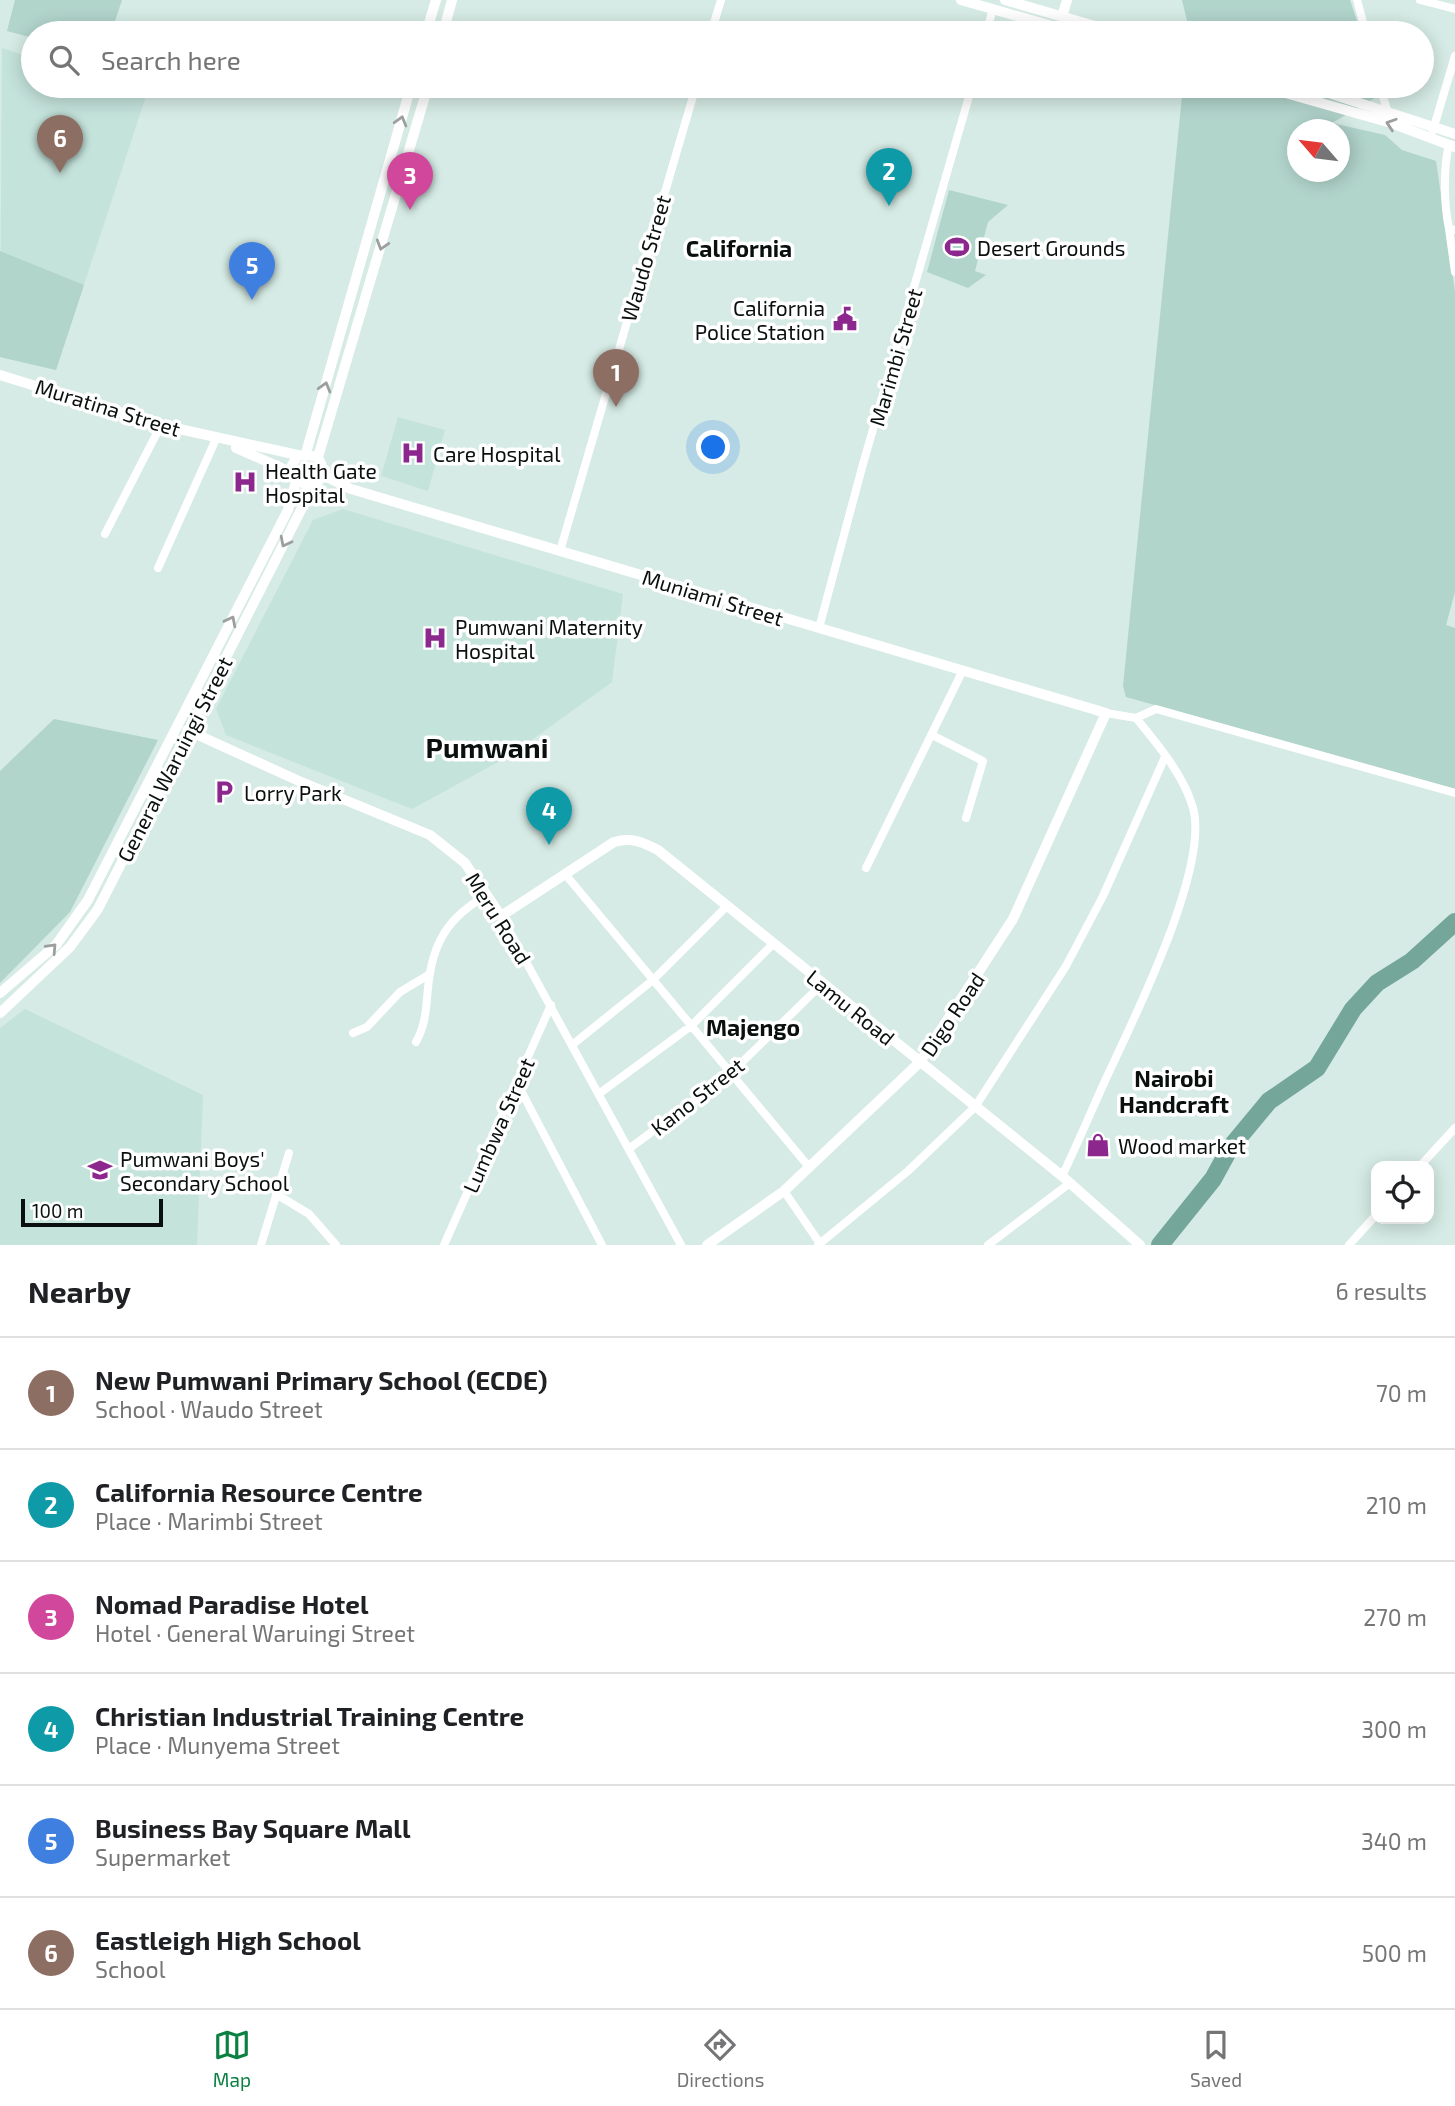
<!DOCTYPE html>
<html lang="en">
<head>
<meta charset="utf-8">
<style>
  :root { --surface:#fff; --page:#f2f2f2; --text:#202124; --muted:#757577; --line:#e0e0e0; --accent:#0b8043 }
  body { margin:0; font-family:"Exo 2",sans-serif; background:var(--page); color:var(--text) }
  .controls { position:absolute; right:21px; bottom:21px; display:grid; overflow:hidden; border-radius:14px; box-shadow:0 4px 18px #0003 }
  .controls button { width:63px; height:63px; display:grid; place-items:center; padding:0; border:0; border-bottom:2px solid var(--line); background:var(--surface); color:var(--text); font:35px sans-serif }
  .compass { position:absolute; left:1287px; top:119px; width:63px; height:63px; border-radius:50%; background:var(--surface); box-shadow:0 4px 18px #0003; rotate:298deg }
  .scale { position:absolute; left:21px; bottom:18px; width:142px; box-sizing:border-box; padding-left:7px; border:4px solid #09100e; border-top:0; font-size:19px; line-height:24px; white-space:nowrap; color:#09100e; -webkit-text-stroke:5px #fff; paint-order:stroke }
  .you { position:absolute; left:714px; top:448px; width:24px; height:24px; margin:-18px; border:5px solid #fff; border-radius:50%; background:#1a73e8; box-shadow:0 0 0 10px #1a73e833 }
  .badge { display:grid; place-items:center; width:46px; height:46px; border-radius:50%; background:var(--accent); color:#fff; font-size:23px; font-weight:700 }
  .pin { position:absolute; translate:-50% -58px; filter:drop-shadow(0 2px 4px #0008) }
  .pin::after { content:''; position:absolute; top:37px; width:24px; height:21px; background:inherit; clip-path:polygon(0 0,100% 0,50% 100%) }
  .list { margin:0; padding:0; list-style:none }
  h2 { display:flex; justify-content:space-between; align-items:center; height:91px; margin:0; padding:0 28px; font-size:30px }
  h2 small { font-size:23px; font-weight:400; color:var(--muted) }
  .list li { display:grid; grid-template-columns:46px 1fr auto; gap:21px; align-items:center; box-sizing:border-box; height:112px; padding:0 28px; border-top:2px solid var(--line) }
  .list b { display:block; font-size:26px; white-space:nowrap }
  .list p { margin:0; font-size:23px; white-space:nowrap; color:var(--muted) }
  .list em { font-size:23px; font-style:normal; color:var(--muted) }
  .icon { flex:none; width:38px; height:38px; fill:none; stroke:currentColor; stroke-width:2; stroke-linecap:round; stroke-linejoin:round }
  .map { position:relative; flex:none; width:1455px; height:1245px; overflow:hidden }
  .search { position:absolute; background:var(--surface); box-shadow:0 4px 18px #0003; left:21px; right:21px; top:21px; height:77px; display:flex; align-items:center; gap:18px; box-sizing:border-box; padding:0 24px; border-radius:38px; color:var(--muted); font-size:26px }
  .sheet { height:763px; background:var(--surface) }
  nav { display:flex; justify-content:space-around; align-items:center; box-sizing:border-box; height:98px; border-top:2px solid var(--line); background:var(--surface); font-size:19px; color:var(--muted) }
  nav a { display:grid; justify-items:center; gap:4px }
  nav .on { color:var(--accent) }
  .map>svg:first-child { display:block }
  .built { fill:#c4e3db }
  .green { fill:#b1d4cb; fill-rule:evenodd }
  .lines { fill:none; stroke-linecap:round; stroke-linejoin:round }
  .river { stroke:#75a69a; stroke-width:18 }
  .minor { stroke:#fff; stroke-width:8 }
  .tertiary { stroke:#fff; stroke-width:10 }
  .secondary { stroke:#fff; stroke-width:10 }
  .oneway { stroke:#9d9f9f }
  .labels { text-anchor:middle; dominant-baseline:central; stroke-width:7; stroke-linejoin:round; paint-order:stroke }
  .poi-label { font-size:21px; fill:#09100e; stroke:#fff; text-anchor:start }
  .street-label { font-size:21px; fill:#09100e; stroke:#fff }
  .neighbourhood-label { font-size:23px; font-weight:bold; fill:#09100e; stroke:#fff }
  .district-label { font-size:28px; font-weight:bold; fill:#09100e; stroke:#fff }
</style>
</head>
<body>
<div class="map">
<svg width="1455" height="1245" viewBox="0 0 1455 1245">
  <rect width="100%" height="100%" fill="#d6ebe5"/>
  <path class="built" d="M2,48l31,10v28h90l24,7 -91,277 -56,-13z
    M398,417l47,13 -17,61 -47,-15z
    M343,509l280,85 -11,88 -101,73 -99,54 -186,-74 -10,-26 97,-189z
    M25,1009l178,86 -6,150h-197v-217z"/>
  <path class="green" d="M15,0h107l-11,33h-78v5l-26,-7z
    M1182,0h168l11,33h-171z
    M1183,86h197l3,7 -51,30 53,12 17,15 34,11 19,131v300l-9,33 9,3v161l-329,-92 -3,-11zM1298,130h42v42h-42z
    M949,190l59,15 -20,17 -13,49 11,4 -18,13 -41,-16z
    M0,251l84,34 -28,85 -56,-13z
    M54,719l104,21 -88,172 -70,71v-212z"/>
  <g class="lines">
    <path class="river" d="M1160,1245l53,-66 17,-31 39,-47 48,-33 36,-59 24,-26 35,-22 43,-39"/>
    <path class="minor" d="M1357,0l9,33
      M1420,0l35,9
      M711,33l10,-33
      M986,33l7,-24
      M1380,86l7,24
      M1433,130l22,-74
      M1449,144c-6,26 -5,60 0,85l6,1
      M1449,229l6,43
      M105,534l56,-109
      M560,551l136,-465
      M158,568l58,-129
      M819,628l44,-164 109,-378
      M1136,718l20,-9 299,84
      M932,735l51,26 -17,57
      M866,868l96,-196
      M565,874l244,293
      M501,916l180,329
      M353,1033l14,-6 33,-35 30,-18
      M416,1042c10,-18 10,-34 12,-54 4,-45 20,-71 59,-93
      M572,1045l81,-65 73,-73
      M517,1083l85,162
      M600,1093l91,-67 82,-82
      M630,1148l101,-75 91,-89
      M1420,1166l35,-38
      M1062,1176c15,-31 28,-62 42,-93 27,-59 106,-214 89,-275 -9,-33 -36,-64 -57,-90l-30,-5
      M784,1191l37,54
      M276,1194l33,20 27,31
      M261,1245l28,-92
      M444,1245l107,-240
      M818,1245l90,-74 67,-64 91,-141 37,-70 62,-139
      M988,1245l82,-62
      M1349,1245l27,-30"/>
    <path class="tertiary" d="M1062,17l5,-17
      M187,730l112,51 131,54 35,28 36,53 113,-74c18,-5 28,0 44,8l404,326 78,69"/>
    <path class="secondary" d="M961,0l115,33
      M1005,0l114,33
      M426,33l10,-33
      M443,33l9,-33
      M1261,86l130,37 64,24
      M1307,86l148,48
      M0,375l161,50 137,30
      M236,448l55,24
      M306,453l105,-367
      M318,457l110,-371
      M323,475l28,14 755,224 -93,206 -93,143 -136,129 -77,54
      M0,993l56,-48 32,-45 200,-390 8,-29
      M0,1013l70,-66 28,-38 208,-409c9,-14 25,-29 10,-44l-18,-1 -7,12 2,10 13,8 11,-3"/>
  </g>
  <defs><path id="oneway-chevron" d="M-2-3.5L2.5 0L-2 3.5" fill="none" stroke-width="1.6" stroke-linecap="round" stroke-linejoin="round" transform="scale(1.75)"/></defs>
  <g class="oneway">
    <use href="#oneway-chevron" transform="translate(401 121) rotate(-74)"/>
    <use href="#oneway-chevron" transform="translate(1391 124) rotate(-162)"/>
    <use href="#oneway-chevron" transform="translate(382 245) rotate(107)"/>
    <use href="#oneway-chevron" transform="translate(325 387) rotate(-74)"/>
    <use href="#oneway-chevron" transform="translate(285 542) rotate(117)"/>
    <use href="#oneway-chevron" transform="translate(231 621) rotate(-63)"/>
    <use href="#oneway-chevron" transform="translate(52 948) rotate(-47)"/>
  </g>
  <defs>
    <g id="stadium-bare" transform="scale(1.89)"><path d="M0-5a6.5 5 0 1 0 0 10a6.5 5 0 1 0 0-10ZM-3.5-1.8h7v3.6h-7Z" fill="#8c278d" stroke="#fff" stroke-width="2.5" paint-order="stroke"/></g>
    <g id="civic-bare" transform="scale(1.89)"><path d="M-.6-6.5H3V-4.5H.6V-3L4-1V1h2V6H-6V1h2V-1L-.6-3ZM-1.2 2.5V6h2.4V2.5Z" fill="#8c278d" stroke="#fff" stroke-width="2.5" paint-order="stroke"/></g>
    <g id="hospital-bare" transform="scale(1.89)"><path d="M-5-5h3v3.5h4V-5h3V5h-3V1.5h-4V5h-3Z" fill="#8c278d" stroke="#fff" stroke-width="2.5" paint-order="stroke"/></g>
    <g id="parking-bare" transform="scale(1.89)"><path d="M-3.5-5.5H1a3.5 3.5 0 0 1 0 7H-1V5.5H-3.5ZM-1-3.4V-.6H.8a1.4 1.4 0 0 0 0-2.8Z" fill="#8c278d" stroke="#fff" stroke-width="2.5" paint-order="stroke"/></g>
    <g id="shop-bare" transform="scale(1.89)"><path d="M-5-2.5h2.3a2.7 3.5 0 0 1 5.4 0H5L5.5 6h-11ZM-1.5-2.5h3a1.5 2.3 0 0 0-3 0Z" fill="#8c278d" stroke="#fff" stroke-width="2.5" paint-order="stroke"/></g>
    <g id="school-bare" transform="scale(1.89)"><path d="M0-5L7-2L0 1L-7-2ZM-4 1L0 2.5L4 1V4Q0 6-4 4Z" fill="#8c278d" stroke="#fff" stroke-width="2.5" paint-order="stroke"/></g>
  </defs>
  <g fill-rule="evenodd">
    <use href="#stadium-bare" x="957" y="247"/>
    <use href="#civic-bare" x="845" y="319"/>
    <use href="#hospital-bare" x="413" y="453"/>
    <use href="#hospital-bare" x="245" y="482"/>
    <use href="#hospital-bare" x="435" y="638"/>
    <use href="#parking-bare" x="224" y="792"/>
    <use href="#shop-bare" x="1098" y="1145"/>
    <use href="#school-bare" x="100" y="1170"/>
  </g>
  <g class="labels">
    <g class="poi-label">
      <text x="977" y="247">Desert Grounds</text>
      <text x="825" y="307" text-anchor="end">California<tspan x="825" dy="24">Police Station</tspan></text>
      <text x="433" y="453">Care Hospital</text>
      <text x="265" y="470">Health Gate<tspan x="265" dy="24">Hospital</tspan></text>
      <text x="455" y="626">Pumwani Maternity<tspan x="455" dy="24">Hospital</tspan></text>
      <text x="244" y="792">Lorry Park</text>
      <text x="1118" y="1145">Wood market</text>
      <text x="120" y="1158">Pumwani Boys'<tspan x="120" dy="24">Secondary School</tspan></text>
    </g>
    <g class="street-label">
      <text transform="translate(645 258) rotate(-74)">Waudo Street</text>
      <text transform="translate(895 357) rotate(-74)">Marimbi Street</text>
      <text transform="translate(108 407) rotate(17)">Muratina Street</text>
      <text transform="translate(713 597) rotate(17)">Muniami Street</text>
      <text transform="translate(174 759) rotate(-63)">General Waruingi Street</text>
      <text transform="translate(499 918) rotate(58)">Meru Road</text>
      <text transform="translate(851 1007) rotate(39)">Lamu Road</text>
      <text transform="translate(952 1014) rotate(-56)">Digo Road</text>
      <text transform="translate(697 1096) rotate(-38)">Kano Street</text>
      <text transform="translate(498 1125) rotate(-66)">Lumbwa Street</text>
    </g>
    <g class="neighbourhood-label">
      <text x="739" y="248">California</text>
      <text x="753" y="1027">Majengo</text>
      <text x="1174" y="1078">Nairobi<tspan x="1174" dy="26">Handcraft</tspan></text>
    </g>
    <g class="district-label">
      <text x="487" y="747">Pumwani</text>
    </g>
  </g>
</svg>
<div class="controls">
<button><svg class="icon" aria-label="locate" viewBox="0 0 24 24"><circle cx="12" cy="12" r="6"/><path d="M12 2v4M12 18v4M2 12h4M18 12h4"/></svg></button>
</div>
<svg class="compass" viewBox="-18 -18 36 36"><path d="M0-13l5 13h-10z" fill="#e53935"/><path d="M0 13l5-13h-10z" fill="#757577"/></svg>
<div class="scale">100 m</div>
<div class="you"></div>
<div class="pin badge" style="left:616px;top:407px;background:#8d6e63">1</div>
<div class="pin badge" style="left:889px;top:206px;background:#0f9aa8">2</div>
<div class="pin badge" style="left:410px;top:210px;background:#d1479c">3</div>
<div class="pin badge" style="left:549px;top:845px;background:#0f9aa8">4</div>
<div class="pin badge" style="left:252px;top:300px;background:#3f7fe0">5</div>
<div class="pin badge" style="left:60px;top:173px;background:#8d6e63">6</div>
<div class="search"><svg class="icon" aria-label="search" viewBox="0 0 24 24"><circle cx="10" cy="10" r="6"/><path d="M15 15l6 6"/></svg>Search here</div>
</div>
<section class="sheet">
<h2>Nearby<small>6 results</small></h2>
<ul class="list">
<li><span class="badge" style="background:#8d6e63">1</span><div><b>New Pumwani Primary School (ECDE)</b><p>School · Waudo Street</p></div><em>70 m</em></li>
<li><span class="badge" style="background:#0f9aa8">2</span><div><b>California Resource Centre</b><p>Place · Marimbi Street</p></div><em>210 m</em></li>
<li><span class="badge" style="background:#d1479c">3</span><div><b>Nomad Paradise Hotel</b><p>Hotel · General Waruingi Street</p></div><em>270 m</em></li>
<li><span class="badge" style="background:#0f9aa8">4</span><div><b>Christian Industrial Training Centre</b><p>Place · Munyema Street</p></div><em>300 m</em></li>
<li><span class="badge" style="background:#3f7fe0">5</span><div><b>Business Bay Square Mall</b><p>Supermarket</p></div><em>340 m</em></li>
<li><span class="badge" style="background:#8d6e63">6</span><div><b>Eastleigh High School</b><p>School</p></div><em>500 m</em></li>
</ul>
</section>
<nav>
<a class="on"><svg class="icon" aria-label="map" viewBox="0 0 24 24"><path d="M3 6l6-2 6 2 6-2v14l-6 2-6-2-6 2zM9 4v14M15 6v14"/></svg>Map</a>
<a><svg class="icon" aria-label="directions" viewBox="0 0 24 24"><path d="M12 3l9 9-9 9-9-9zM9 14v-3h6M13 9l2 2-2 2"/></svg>Directions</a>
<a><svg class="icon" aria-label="saved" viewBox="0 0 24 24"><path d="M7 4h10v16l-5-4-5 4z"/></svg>Saved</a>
</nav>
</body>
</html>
